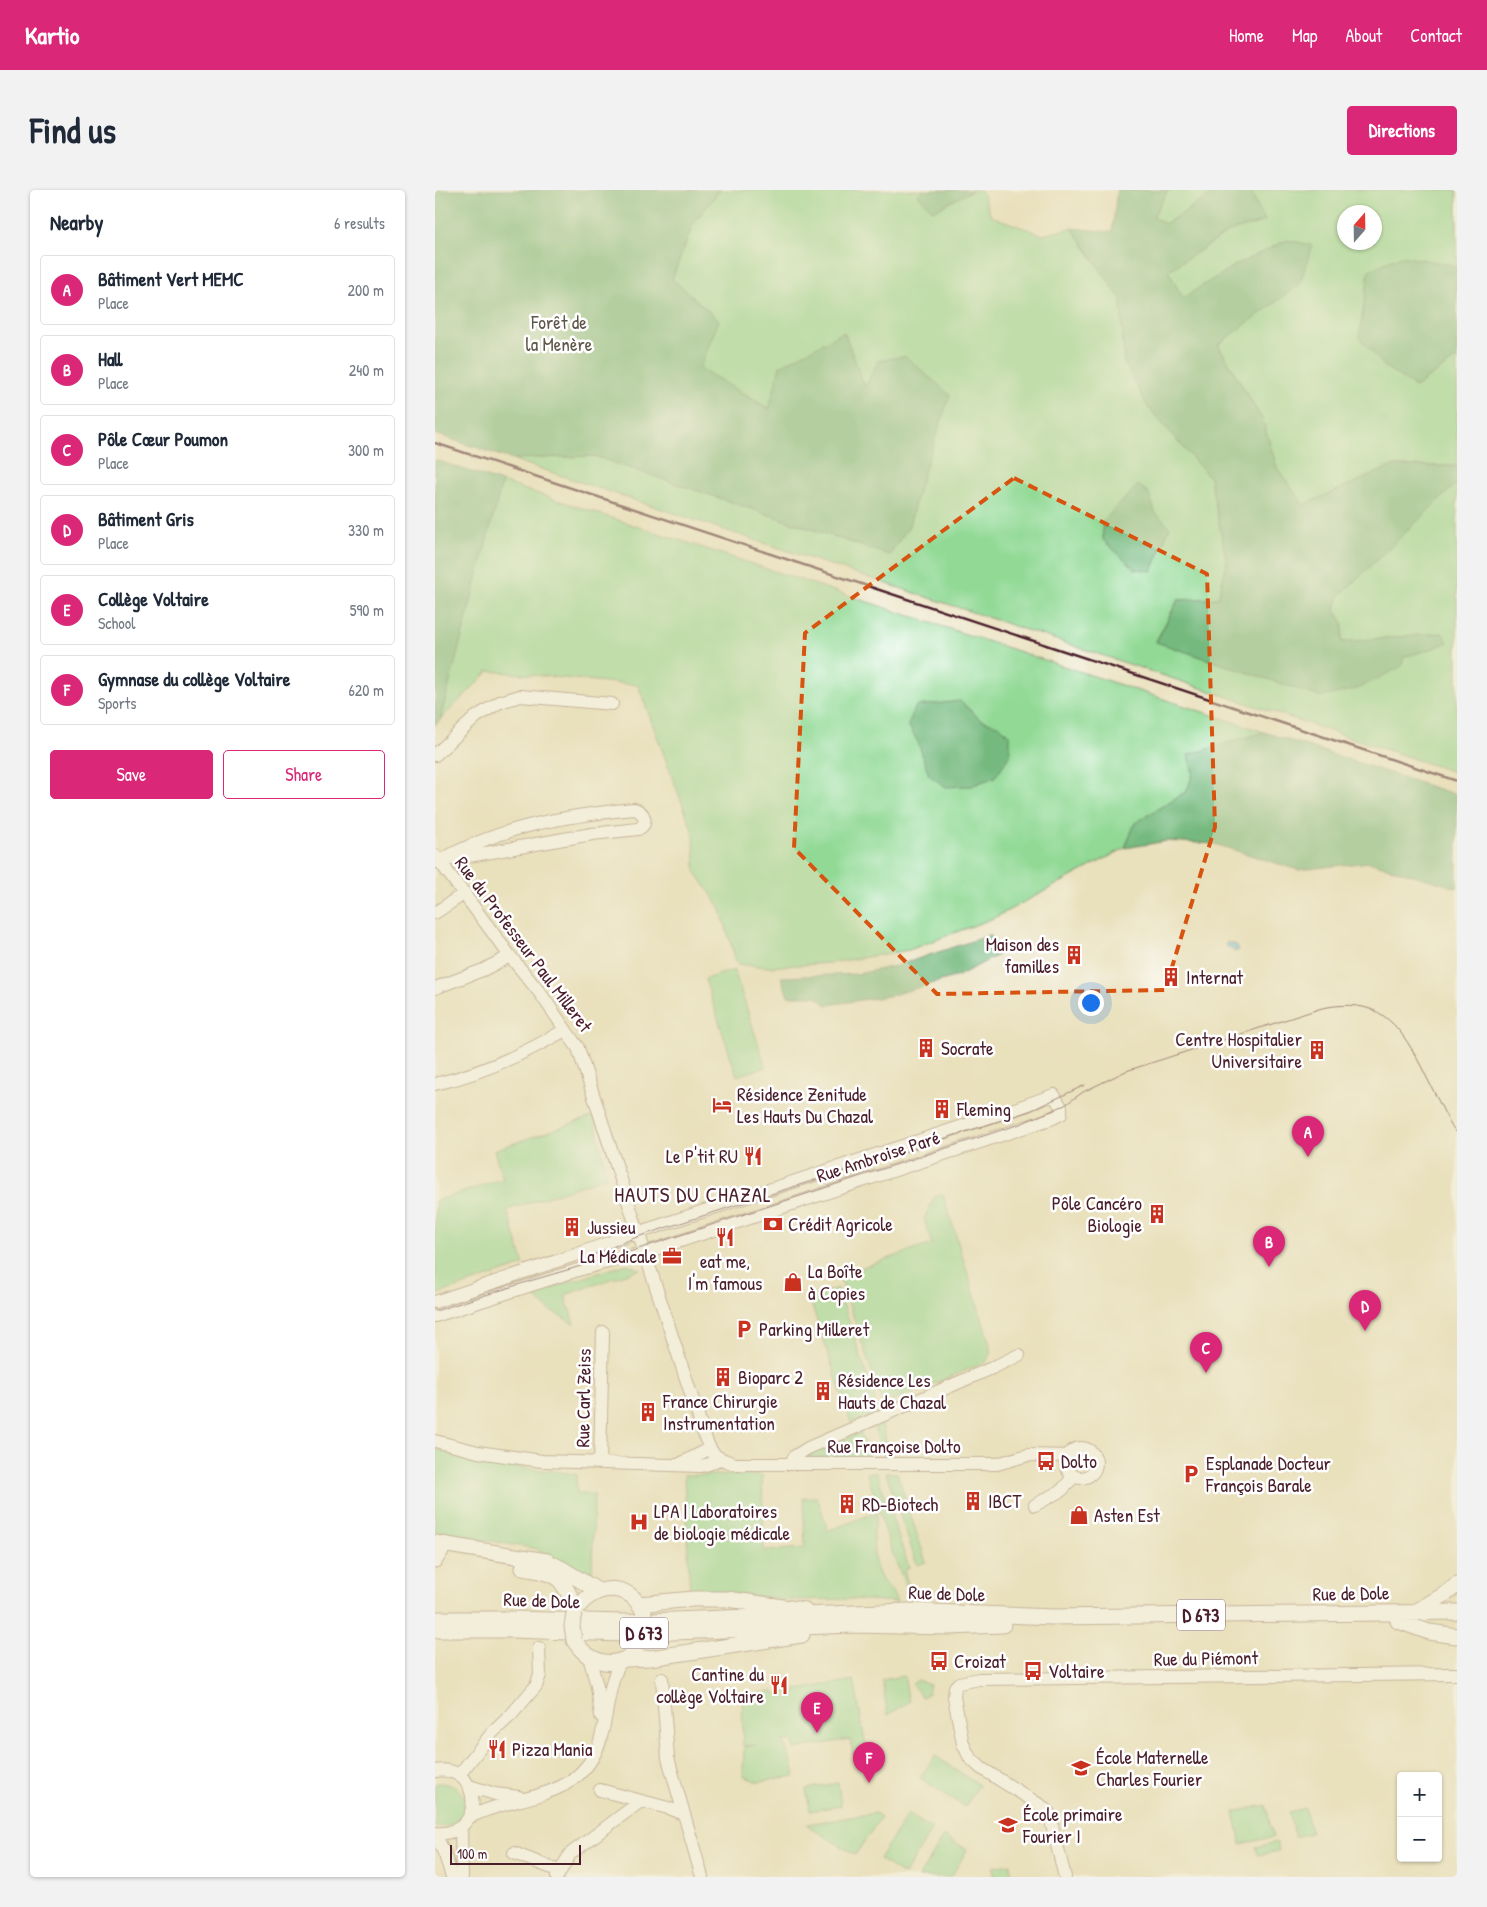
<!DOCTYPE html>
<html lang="en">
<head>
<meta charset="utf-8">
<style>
  :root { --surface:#fff; --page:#f2f2f3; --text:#1f2937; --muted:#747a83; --line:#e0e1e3; --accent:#db2777 }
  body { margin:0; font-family:"Patrick Hand",sans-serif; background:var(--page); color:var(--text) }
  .controls { position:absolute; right:15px; bottom:15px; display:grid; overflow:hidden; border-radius:5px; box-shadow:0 1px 4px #0004 }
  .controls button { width:45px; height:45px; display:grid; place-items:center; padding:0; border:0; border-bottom:1px solid var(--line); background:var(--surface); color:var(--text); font:25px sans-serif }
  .compass { position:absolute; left:902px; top:15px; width:45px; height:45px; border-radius:50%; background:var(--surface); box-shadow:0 1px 4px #0004; rotate:20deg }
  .scale { position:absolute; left:15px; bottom:12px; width:131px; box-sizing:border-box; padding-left:5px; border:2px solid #4a1f2b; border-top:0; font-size:14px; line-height:18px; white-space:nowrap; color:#4a1f2b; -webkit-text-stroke:4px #fff; paint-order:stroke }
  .you { position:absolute; left:655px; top:812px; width:18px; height:18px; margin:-12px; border:4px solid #fff; border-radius:50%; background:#1a73e8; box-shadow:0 0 0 8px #1a73e833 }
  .badge { display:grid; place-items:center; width:32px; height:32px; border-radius:50%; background:var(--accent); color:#fff; font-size:16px; font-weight:700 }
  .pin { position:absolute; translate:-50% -41px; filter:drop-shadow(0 1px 2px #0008) }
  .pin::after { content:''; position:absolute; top:26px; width:18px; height:15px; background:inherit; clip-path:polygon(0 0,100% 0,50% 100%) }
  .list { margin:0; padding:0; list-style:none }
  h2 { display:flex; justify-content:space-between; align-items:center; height:65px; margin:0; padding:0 20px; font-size:21px }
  h2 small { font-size:16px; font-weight:400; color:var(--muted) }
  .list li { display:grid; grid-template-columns:32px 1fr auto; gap:15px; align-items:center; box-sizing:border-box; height:70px; margin:0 10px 10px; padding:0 10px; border:1px solid var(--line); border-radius:5px }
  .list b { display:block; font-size:19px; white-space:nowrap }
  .list p { margin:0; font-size:16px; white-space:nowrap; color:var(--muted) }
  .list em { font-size:16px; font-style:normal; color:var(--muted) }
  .actions { display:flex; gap:10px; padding:15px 20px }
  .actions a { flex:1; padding:11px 0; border:1px solid var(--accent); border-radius:5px; text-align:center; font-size:18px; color:var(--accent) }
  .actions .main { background:var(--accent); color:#fff }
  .map { position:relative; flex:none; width:1022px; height:1687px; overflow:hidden; border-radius:5px }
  header { display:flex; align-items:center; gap:30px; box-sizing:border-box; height:70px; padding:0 25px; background:var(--accent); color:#fff }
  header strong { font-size:24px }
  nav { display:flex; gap:28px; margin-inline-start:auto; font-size:18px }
  .intro { display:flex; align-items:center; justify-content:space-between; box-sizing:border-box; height:120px; padding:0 30px }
  h1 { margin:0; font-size:35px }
  .button { padding:12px 22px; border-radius:5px; background:var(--accent); color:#fff; font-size:18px; font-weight:700 }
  main { display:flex; gap:30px; padding:0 30px }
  aside { flex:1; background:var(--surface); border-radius:5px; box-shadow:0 1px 4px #0004 }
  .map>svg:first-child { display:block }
  .green { fill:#91d994; stroke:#6e7c60; fill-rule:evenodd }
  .forest { fill:#74b97e; stroke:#5f6c54 }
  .water { fill:#5cb2d8; stroke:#536882 }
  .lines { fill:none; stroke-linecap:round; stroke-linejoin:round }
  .minor-casing { stroke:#9a8074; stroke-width:14 }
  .major-casing { stroke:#9a8074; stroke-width:17 }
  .minor { stroke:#fff; stroke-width:12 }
  .major { stroke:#fff; stroke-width:15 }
  .tram { stroke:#4a1f2b; stroke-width:1 }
  .rail { stroke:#4a1f2b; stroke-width:2.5 }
  .major-bridge-casing { stroke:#9a8074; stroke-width:17; stroke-linecap:butt }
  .major-bridge { stroke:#fff; stroke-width:15 }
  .marked { fill:none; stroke:#d8530f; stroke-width:4; stroke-dasharray:10 6; stroke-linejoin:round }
  .labels { text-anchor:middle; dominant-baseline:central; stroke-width:5; stroke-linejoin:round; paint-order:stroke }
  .shield { fill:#fff; stroke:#80626b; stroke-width:1 }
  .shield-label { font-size:18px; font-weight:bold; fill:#4a1f2b }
  .park-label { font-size:19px; fill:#5f574a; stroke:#fff }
  .street-label { font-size:19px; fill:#4a1f2b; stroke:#fff }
  .poi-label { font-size:19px; fill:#4a1f2b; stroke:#fff; text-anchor:start }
  .quarter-label { font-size:21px; letter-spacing:1px; fill:#4a1f2b; stroke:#fff }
</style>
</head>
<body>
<header>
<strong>Kartio</strong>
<nav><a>Home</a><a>Map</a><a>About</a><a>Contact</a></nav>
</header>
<div class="intro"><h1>Find us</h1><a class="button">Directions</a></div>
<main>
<aside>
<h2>Nearby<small>6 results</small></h2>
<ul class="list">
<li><span class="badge">A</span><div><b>Bâtiment Vert MEMC</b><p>Place</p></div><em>200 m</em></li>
<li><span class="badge">B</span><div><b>Hall</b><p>Place</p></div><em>240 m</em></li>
<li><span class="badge">C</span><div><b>Pôle Cœur Poumon</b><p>Place</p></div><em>300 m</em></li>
<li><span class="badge">D</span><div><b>Bâtiment Gris</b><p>Place</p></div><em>330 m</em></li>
<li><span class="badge">E</span><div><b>Collège Voltaire</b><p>School</p></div><em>590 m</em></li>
<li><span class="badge">F</span><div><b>Gymnase du collège Voltaire</b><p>Sports</p></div><em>620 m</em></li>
</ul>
<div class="actions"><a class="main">Save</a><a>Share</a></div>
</aside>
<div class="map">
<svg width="1022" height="1687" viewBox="0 0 1022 1687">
  <rect width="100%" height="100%" fill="#fff"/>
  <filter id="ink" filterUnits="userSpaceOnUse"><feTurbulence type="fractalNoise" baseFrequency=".02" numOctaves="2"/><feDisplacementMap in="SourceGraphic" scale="10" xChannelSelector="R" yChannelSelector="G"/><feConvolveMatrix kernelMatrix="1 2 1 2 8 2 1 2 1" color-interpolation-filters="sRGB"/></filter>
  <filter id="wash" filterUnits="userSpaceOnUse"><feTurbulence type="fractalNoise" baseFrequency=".0096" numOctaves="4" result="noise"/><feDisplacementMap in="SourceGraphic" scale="20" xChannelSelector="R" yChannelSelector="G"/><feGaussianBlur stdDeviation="1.12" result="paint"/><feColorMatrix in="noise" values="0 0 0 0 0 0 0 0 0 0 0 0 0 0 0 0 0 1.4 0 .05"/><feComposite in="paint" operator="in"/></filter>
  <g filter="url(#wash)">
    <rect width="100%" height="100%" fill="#e9e0bc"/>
    <path class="green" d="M285,0h204l-5,5 14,16 40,-21h8l10,26 52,19 29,-7 49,71 3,63 24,45 62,71 17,85 -9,35 -40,2 -22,41 248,16 30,-9 7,-15 -99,9 1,-19 -8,-13 3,-13 119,-115v291l-946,-314 83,-3 295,99 20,-29 10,-39 -54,-99 -21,-56 -74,77 -71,-41 20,-48 -47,-41 21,-55z
      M733,0h51l-54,34 -12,-7z
      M815,0h207v79l-8,-5 -34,123 42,-29v108h-65l-88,39 -27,-37 -14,-47 -45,-77 82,-60 -13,-44 -53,26 -51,32 -15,-27 62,-40 35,-10zM909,22h30v30h-30z
      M67,292l762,250 -76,23 5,18 -6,18 -51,32 -11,25 -129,69 -87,33 -79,13 -62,4 -31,-3 -17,-57 -25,-36 -1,-36 -56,-150 -149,-14 -49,49z
      M299,780l32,97 -29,9 -32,-97z
      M159,926l13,61 -100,33 17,55 -89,30v-94l68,-22 -9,-29z
      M508,1004l47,151v9l-4,8 -103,43 -44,-130 93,-31 -8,-25 11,-23z
      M192,1074l13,5 -75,26 9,29 -24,-14 -19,-16z
      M403,1098l41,124 -28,11 -42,-126z
      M446,1233l10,34h-7l-10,-30z
      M425,1242l10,26 -65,-1z
      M0,1259l65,16 76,9 1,20h17l-2,83 -2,2 -48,-25 -4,-5 -103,-17z
      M432,1283h10l32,95 -5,2 4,14h-3l-13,-32z
      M451,1283h11l29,89 -9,3z
      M249,1285h78l2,76 41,-3 -2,-50 14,-1 11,34 49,-19c-3,22 -7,43 3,64 4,10 13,12 17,26l-44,-3 -68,1 -40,-5 -55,-2z
      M469,1486l5,26 -21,13 -6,-35z
      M419,1490l13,72 -14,2 -3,-15 -55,10 -3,-9 -9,1 9,22 3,13 -37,6 -15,-6 1,-29 12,-2 -13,1 -1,-50 32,-5 1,3z
      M483,1490l11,5 -1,9 -6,3 -10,-13z
      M500,1566l44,29 -14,22 -45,-29z
      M4,1593c38,2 33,45 -4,44v-43z
      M403,1593l3,23 -31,5 -4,-22z
      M831,1615l7,32 -32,7 -7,-32z
      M870,1618l6,25 -16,4 -6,-25z
      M440,1623l6,4 -26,38 -48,-30 1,-1z
      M473,1624l24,15 -28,46 -25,-16z
      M509,1646l23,14 -16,27h-32z
      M842,1652l2,9 -21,4 -2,-8z
      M575,1674l2,13h-18l-1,-10z"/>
    <path class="forest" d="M0,0h285l-27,34 -21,55 47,41 -19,48 69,41 11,-43 64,-34 21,55 13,-26 27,-5 45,39 -31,92 -10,39 -20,29 -295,-99 -83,3 -76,-25z
      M489,0h49l-40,21 -15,-16z
      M682,0h51l-15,27 12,7 54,-34h31l15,31 -35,10 -62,40 15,27 51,-32 53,-26 25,5 -12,39 -82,61 45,76 14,47 27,37 88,-39h65v17l-119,114 -3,13 8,13 -1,19 100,-9 6,9 -14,6 -30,9 -2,9 -45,23 -36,8 -165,-55 22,-42 40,-2 9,-35 -17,-85 -62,-71 -24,-45 -3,-63 -49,-71 40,4z
      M966,66l48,8 8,5v89l-42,29 -30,-20 -26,-30 10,-67z
      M0,270l67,22 -62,238 -5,5z
      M703,295l11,8 6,19 15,15 -18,44 -17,-2 -32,-29 -1,-18z
      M525,511l21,19 19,6 10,10v19l-15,22 -24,9 -25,1 -17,-12 -11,-33 -10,-17 8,-19z
      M829,542l193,63v93l-88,-26 -71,8 -83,-26 -48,-3 -42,7 10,-25 52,-32 6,-18 -5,-18z
      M555,745l12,18 -44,23 -69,20 -62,9 -11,-9h-28l-7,-19 76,-3 39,-8z"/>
    <path class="water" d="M792,752l10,3 2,5 -4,2 -10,-7z"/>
  </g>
  <g filter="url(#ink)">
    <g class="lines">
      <g class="minor-casing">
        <path id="minor" d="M0,565l41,-38 24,-15 20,-6 92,8
          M0,665l75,101 30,37 38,55 127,389c7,19 11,21 30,27h262l31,-9 40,1
          M0,672l157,-28 46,-5c11,-5 7,-17 -4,-20 -70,7 -132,17 -195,52
          M0,723l30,-20
          M0,798l48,-18 27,-14
          M0,894c46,-10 89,-30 130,-54
          M0,1112l140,-47 47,-17 390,-128 42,-15 7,12v7l-8,4 -397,131 -78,21 -143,46
          M0,1251l43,11 64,9 159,5 8,-2 10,-5
          M631 1273a15 15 0 1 1 30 0a15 15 0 1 1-30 0Z
          M165,1273l3,-131
          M245,1274l29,-15
          M355,1274l5,-8 13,-8 184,-80 27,-13
          M600,1315l27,-15 12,-14
          M154,1467l8,29 4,30
          M227,1489l6,79 34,119
          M0,1581c48,-8 52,67 0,62
          M24,1585l33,-42 20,-19 24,-28 4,-11 -1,-27
          M34,1596l26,8 24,3
          M165,1600l68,18 15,6
          M35,1627c46,-24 107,-14 129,-73 9,-27 8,-56 21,-82
          M26,1637l1,50
          M0,1643l10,22 7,22
          M79,1663l45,18
          M122,1687l13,-23 71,-53
          M630,1687l-16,-64 -6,-6 -62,-39 -11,-10 -7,-14 -9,-47 1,-10 4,-4 20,-4 478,-5"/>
      </g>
      <g class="major-casing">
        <path id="major" d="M0,1353l112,18 17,9 34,21
          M0,1370l9,-14
          M88,1378c35,5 39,9 53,41
          M204,1414l54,-5h34l77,11
          M982,1421l30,-18 10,-8
          M139,1423c17,-29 55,-34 70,0
          M0,1429h79l108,3 286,-11 144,6 405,-5
          M963,1431l31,11 28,4
          M0,1440h79l108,4 231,-9 96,2 54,-2
          M139,1450c14,23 39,30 61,13
          M192,1469l23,-1 152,-23"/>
      </g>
      <use href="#minor" class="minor"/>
      <use href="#major" class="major"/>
      <path class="tram" d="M152,1067l50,-20 393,-126 55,-26
        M0,1121l98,-31 99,-29 388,-127 45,-19 18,-13 43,-21 196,-63c55,-11 75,12 99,58 10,19 19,39 29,58l7,9"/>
      <path class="rail" d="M0,253l1022,338"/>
      <g class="major-bridge-casing">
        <path id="major-bridge" d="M139,1423l-2,13 2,14
          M209,1450l2,-13 -2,-12"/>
      </g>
      <use href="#major-bridge" class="major-bridge"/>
    </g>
  </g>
  <path d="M0 0H1022V1687H0ZM579,288l193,96 8,253 -50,163 -228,4 -143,-146 11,-215z" fill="#e9e0bc" fill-opacity=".55" fill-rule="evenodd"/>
  <path class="marked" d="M579,288l193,96 8,253 -50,163 -228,4 -143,-146 11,-215z"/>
  <defs>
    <g id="building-bare" transform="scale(1.5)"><path d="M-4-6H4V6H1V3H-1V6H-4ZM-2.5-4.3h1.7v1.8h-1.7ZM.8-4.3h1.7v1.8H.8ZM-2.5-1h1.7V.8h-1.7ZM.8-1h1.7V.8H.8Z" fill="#c8321e" stroke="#fff" stroke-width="2.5" paint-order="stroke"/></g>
    <g id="hotel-bare" transform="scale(1.5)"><path d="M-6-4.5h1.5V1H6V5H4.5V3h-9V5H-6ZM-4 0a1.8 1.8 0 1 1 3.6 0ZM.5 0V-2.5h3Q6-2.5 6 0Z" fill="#c8321e" stroke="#fff" stroke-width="2.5" paint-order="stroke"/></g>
    <g id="restaurant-bare" transform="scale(1.5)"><path d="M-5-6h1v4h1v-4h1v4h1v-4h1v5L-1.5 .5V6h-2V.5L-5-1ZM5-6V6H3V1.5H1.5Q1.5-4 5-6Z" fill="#c8321e" stroke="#fff" stroke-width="2.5" paint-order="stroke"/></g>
    <g id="bank-bare" transform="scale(1.5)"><path d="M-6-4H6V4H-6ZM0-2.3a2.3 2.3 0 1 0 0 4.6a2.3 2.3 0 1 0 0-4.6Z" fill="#c8321e" stroke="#fff" stroke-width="2.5" paint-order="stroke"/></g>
    <g id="office-bare" transform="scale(1.5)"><path d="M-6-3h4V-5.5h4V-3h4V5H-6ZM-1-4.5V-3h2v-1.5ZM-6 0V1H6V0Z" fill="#c8321e" stroke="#fff" stroke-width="2.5" paint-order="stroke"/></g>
    <g id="shop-bare" transform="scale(1.5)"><path d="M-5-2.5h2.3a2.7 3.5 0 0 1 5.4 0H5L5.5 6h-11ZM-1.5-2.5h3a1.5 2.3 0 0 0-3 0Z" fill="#c8321e" stroke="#fff" stroke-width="2.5" paint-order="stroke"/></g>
    <g id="parking-bare" transform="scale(1.5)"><path d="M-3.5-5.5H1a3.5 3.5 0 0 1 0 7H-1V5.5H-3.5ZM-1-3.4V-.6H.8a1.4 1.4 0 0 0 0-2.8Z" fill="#c8321e" stroke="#fff" stroke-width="2.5" paint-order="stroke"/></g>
    <g id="bus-bare" transform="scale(1.5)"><path d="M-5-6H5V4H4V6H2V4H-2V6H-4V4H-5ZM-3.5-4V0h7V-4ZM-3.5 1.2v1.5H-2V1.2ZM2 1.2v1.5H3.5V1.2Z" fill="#c8321e" stroke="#fff" stroke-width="2.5" paint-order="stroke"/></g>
    <g id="hospital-bare" transform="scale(1.5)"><path d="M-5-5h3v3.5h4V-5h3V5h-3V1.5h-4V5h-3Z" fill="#c8321e" stroke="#fff" stroke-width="2.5" paint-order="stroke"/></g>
    <g id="school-bare" transform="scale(1.5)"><path d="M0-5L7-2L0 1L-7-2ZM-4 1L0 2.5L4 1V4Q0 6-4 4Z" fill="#c8321e" stroke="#fff" stroke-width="2.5" paint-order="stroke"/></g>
  </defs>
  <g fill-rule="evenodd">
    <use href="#building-bare" x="639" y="765"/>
    <use href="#building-bare" x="736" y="787"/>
    <use href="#building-bare" x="491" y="858"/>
    <use href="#building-bare" x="882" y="860"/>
    <use href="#hotel-bare" x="287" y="915"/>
    <use href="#building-bare" x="507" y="919"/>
    <use href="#restaurant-bare" x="318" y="966"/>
    <use href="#building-bare" x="722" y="1024"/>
    <use href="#bank-bare" x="338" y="1034"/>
    <use href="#building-bare" x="137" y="1037"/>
    <use href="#restaurant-bare" x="290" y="1047"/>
    <use href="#office-bare" x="237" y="1066"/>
    <use href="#shop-bare" x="358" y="1092"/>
    <use href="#parking-bare" x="309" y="1139"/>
    <use href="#building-bare" x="288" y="1187"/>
    <use href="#building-bare" x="388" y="1201"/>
    <use href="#building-bare" x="213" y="1222"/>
    <use href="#bus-bare" x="611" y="1271"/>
    <use href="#parking-bare" x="756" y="1284"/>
    <use href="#building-bare" x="538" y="1311"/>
    <use href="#building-bare" x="412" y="1314"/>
    <use href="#shop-bare" x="644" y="1325"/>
    <use href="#hospital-bare" x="204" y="1332"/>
    <use href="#bus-bare" x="504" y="1471"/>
    <use href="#bus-bare" x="598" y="1481"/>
    <use href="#restaurant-bare" x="344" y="1495"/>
    <use href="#restaurant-bare" x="62" y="1559"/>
    <use href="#school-bare" x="646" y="1578"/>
    <use href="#school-bare" x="573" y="1635"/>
  </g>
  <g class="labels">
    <g class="shield">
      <rect x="742" y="1409.5" width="48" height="31" rx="4"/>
      <rect x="185" y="1427.5" width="48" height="31" rx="4"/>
    </g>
    <g class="shield-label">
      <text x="766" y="1425">D 673</text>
      <text x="209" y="1443">D 673</text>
    </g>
    <g class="park-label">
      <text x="124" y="132">Forêt de<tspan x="124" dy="22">la Menère</tspan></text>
    </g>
    <g class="street-label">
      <text transform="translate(89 754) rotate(53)">Rue du Professeur Paul Milleret</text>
      <text transform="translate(443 966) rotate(-18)">Rue Ambroise Paré</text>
      <text transform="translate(148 1208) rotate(-89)">Rue Carl Zeiss</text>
      <text x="459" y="1256">Rue Françoise Dolto</text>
      <text transform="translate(512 1403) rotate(2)">Rue de Dole</text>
      <text transform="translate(916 1403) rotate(-1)">Rue de Dole</text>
      <text transform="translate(107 1410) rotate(2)">Rue de Dole</text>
      <text transform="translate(771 1468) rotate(-1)">Rue du Piémont</text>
    </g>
    <g class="poi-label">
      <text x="624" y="754" text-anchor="end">Maison des<tspan x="624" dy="22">familles</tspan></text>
      <text x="751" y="787">Internat</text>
      <text x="867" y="849" text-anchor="end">Centre Hospitalier<tspan x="867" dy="22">Universitaire</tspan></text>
      <text x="506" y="858">Socrate</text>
      <text x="302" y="904">Résidence Zenitude<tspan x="302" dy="22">Les Hauts Du Chazal</tspan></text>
      <text x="522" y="919">Fleming</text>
      <text x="303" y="966" text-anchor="end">Le P'tit RU</text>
      <text x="707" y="1013" text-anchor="end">Pôle Cancéro<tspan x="707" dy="22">Biologie</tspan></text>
      <text x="353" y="1034">Crédit Agricole</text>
      <text x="152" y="1037">Jussieu</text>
      <text x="222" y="1066" text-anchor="end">La Médicale</text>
      <text x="290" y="1071" text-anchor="middle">eat me,<tspan x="290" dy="22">I'm famous</tspan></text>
      <text x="373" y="1081">La Boîte<tspan x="373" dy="22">à Copies</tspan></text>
      <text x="324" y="1139">Parking Milleret</text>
      <text x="303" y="1187">Bioparc 2</text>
      <text x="403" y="1190">Résidence Les<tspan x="403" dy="22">Hauts de Chazal</tspan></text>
      <text x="228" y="1211">France Chirurgie<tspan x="228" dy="22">Instrumentation</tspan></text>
      <text x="626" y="1271">Dolto</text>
      <text x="771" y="1273">Esplanade Docteur<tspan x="771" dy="22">François Barale</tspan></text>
      <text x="553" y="1311">IBCT</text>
      <text x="427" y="1314">RD-Biotech</text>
      <text x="219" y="1321">LPA | Laboratoires<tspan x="219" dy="22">de biologie médicale</tspan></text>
      <text x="659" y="1325">Asten Est</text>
      <text x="519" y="1471">Croizat</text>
      <text x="613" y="1481">Voltaire</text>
      <text x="329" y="1484" text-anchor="end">Cantine du<tspan x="329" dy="22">collège Voltaire</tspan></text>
      <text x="77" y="1559">Pizza Mania</text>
      <text x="661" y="1567">École Maternelle<tspan x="661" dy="22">Charles Fourier</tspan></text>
      <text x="588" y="1624">École primaire<tspan x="588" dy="22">Fourier I</tspan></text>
    </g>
    <g class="quarter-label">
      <text x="258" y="1004">HAUTS DU CHAZAL</text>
    </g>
  </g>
</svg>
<div class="controls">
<button>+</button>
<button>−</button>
</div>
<svg class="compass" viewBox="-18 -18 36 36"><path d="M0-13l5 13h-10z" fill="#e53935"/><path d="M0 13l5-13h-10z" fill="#747a83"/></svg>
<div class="scale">100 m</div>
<div class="you"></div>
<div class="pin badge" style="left:873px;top:967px">A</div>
<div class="pin badge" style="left:834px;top:1077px">B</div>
<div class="pin badge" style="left:771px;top:1183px">C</div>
<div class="pin badge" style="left:930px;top:1141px">D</div>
<div class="pin badge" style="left:382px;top:1543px">E</div>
<div class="pin badge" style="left:434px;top:1593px">F</div>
</div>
</main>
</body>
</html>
